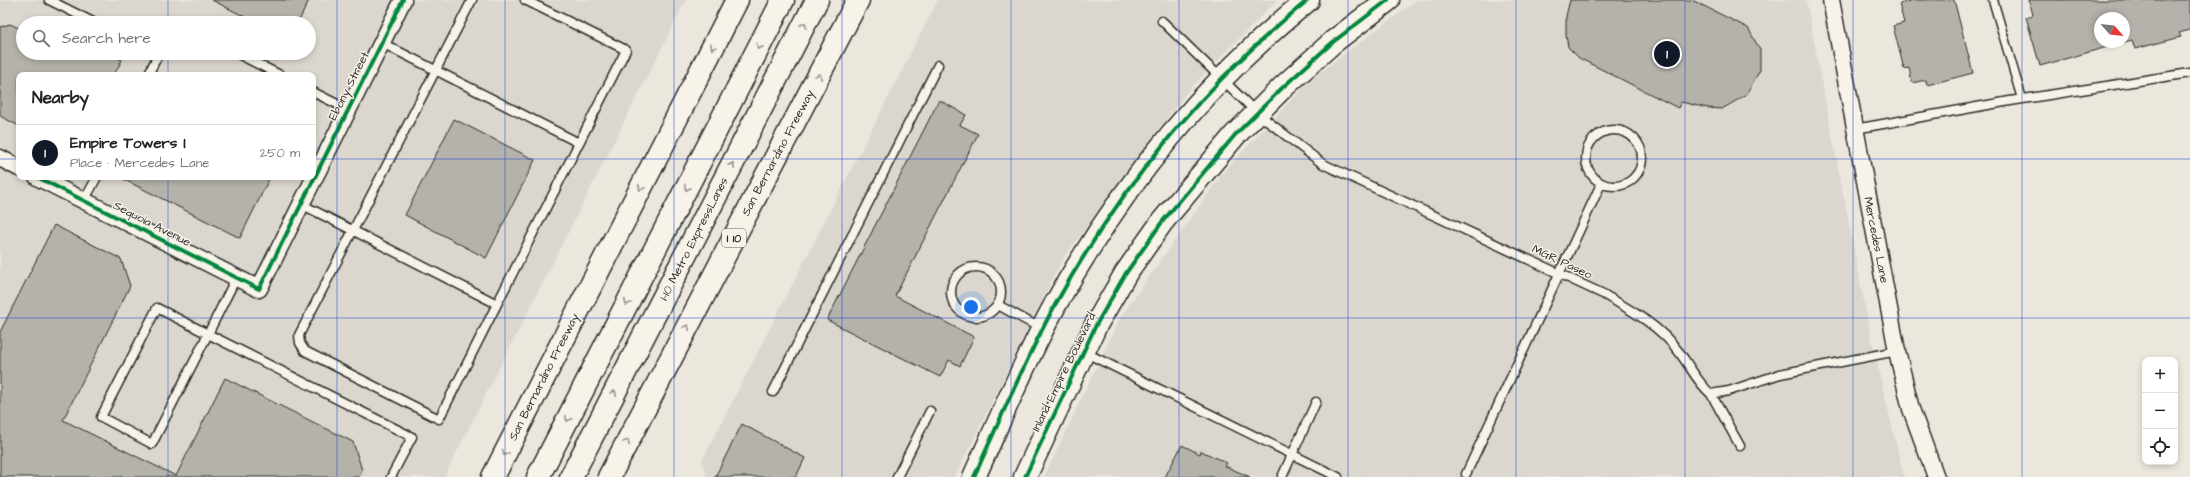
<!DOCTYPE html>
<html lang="en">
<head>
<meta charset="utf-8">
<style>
  :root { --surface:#fff; --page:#f2f2f2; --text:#222; --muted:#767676; --line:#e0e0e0; --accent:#111827 }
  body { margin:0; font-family:"Architects Daughter",sans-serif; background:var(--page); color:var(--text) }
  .controls { position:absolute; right:12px; bottom:12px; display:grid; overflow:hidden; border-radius:8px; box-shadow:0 2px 6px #0003 }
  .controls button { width:36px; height:36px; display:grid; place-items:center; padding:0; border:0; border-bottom:1px solid var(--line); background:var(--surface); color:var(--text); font:20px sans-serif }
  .compass { position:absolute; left:2094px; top:12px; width:36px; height:36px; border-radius:50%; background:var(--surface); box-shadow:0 2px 6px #0003; rotate:117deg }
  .you { position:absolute; left:971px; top:307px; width:14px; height:14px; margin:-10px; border:3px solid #fff; border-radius:50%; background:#1a73e8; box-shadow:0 0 0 6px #1a73e833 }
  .badge { display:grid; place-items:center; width:26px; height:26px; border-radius:50%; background:var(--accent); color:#fff; font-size:13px; font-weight:700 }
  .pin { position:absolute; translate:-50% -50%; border:2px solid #fff; box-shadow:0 1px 4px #0006 }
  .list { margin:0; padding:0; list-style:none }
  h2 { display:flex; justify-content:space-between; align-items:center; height:52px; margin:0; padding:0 16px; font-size:17px }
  h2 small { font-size:13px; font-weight:400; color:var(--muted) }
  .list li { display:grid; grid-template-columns:26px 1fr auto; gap:12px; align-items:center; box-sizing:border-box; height:56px; padding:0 16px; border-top:1px solid var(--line) }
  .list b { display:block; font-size:15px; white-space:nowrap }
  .list p { margin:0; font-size:13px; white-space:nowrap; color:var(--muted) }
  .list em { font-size:13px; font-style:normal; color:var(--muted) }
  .icon { flex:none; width:22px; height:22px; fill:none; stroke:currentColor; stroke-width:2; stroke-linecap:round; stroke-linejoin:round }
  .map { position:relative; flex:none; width:2190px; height:477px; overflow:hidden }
  .search { position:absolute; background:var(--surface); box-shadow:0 2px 6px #0003; left:16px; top:16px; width:300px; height:44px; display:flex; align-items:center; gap:10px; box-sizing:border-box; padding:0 14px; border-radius:22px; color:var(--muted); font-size:15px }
  .panel { position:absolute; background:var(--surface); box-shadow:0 2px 6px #0003; left:16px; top:72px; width:300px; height:108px; border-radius:8px }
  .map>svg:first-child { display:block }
  .built { fill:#dbd7ce; fill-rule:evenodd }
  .building { fill:#b5b2ab; stroke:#2b2b2b; fill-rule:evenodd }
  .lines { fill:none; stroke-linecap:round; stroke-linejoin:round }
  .service-casing { stroke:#2b2b2b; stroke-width:11 }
  .minor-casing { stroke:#2b2b2b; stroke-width:19 }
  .secondary-casing { stroke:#2b2b2b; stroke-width:25 }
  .motorway-casing { stroke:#2b2b2b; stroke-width:25 }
  .service { stroke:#f7f3e8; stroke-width:8 }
  .minor { stroke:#f7f3e8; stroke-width:16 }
  .secondary { stroke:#f7f3e8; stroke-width:22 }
  .motorway { stroke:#f7f3e8; stroke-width:22 }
  .cycleway-casing { stroke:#f7f3e8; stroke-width:6 }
  .cycleway { stroke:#00873e; stroke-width:4 }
  .oneway { stroke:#918f8a }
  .grid { fill:none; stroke:#1d4ed8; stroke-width:1; stroke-opacity:0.55 }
  .labels { text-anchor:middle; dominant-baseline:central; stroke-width:3; stroke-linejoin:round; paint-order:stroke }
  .shield { fill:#f7f3e8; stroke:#686764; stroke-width:1 }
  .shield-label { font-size:11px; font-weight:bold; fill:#2b2b2b }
  .street-label { font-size:12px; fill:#2b2b2b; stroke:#f7f3e8 }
</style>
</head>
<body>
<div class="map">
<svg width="2190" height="477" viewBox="0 0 2190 477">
  <rect width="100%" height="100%" fill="#ebe7dd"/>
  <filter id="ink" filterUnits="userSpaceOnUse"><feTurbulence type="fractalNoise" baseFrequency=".025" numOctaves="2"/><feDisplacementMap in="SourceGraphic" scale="8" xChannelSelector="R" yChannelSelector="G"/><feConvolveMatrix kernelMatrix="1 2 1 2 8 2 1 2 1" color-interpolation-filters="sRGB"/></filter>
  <g filter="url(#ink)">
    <path class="built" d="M0,0h686l-242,477h-444zM23,23h286v30h-286zM19,75h294v102h-294z
      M938,0h339l-91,93 -124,167 -107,217h-248l-5,-16z
      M1417,0h389l65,338 33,139h-860l76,-159 102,-144 89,-95z"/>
    <path class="building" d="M212,0h97l-11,23h-41z
      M1570,0h122l56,28 12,22v20l-14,25 -24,14 -14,-1 -27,-6 -3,6 -99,-50 -11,-11 -2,-12v-19z
      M1913,0h41l19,73 -46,12 -1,-5 -14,3 -3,-15 -5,1 -11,-43 11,-3 -5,-19z
      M2029,0h161v30l-11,3 2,4 -46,12 -3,-9 -92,26 -14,-49 7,-2zM2100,18h24v24h-24z
      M10,24l13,6v23h85l14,7 -8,15h-95v51l-19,-10v-89z
      M939,100l27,15 -6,10 18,9 -83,162 79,41 -14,29 -11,-6 -9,17 -113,-57z
      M454,119l81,41 -49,98 -81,-43z
      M119,177h151l-30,61z
      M54,225l67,34 9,27 -67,134 113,56 49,-98 128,64 9,28 -3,7h-359v-145z
      M742,424l63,34 -9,19h-81z
      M1182,445l18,9 1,-3 26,12 -2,3 25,11h-85z"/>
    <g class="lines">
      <g class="service-casing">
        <path id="service" d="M49,0l46,23
          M472,0l-173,335 1,8 5,8 134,68 58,-115
          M525,0l101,50 -47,93
          M1993,0l29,99
          M1162,21l95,92 66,51 280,130c28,16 57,32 76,58 11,14 18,30 32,42l18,-3 51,-17 117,-23
          M174,23h1
          M236,53l44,22
          M148,75l11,-22
          M313,92l36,18
          M1855,129l155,-28 180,-28
          M1586 158a28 28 0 1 1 56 0a28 28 0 1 1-56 0Z
          M84,201l13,-24
          M301,204l196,100 82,-161 -197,-100
          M951 292a25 25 0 1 1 50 0a25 25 0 1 1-50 0Z
          M236,278l-28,56 204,103 -21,40
          M998,305l44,24
          M157,308l51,26 -56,110 -51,-27z
          M1084,352l254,125
          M773,392l165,-327
          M1711,394l29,52
          M1466,474l135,-290
          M897,477l33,-66
          M1282,477l34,-75"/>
      </g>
      <g class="minor-casing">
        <path id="minor" d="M1831,0l66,351 14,58 25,68
          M0,158l19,10
          M37,177l222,112 144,-289"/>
      </g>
      <g class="secondary-casing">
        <path id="secondary" d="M974,477c26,-57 51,-117 81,-172 65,-117 149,-221 253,-305
          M1025,477l71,-152 30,-52 36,-51 73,-87 47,-47 51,-46 55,-42"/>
      </g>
      <g class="motorway-casing">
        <path id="motorway" d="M493,477l244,-477
          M538,477l245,-477
          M571,477l246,-477
          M609,477l249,-477"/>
      </g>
      <use href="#service" class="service"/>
      <use href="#minor" class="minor"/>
      <use href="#secondary" class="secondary"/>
      <use href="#motorway" class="motorway"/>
      <g class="cycleway-casing">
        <path id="cycleway" d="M37,177l222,112 144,-289
          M974,477c26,-57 51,-117 81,-172 65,-117 149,-221 253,-305
          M1025,477l71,-152 30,-52 36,-51 73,-87 47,-47 51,-46 55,-42"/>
      </g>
      <use href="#cycleway" class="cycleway"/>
    </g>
    <defs><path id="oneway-chevron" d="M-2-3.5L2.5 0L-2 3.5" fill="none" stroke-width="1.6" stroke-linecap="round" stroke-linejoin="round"/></defs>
    <g class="oneway">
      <use href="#oneway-chevron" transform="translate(804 25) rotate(-63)"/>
      <use href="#oneway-chevron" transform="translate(713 47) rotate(117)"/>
      <use href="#oneway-chevron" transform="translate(759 47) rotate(117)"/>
      <use href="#oneway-chevron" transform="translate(819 76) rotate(-62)"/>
      <use href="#oneway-chevron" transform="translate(732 165) rotate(-63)"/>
      <use href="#oneway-chevron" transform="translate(641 188) rotate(117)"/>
      <use href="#oneway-chevron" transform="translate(687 188) rotate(117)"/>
      <use href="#oneway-chevron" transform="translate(627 303) rotate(117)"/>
      <use href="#oneway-chevron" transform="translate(687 327) rotate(-62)"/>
      <use href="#oneway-chevron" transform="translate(614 393) rotate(-63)"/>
      <use href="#oneway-chevron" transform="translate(568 419) rotate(117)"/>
      <use href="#oneway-chevron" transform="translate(627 442) rotate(-62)"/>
      <use href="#oneway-chevron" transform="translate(505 453) rotate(117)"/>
    </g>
  </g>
  <path class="grid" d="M168,0v23M337,0v477M505,0v477M674,0v477M842,0v477M1011,0v477M1179,0v477M1348,0v477M1516,0v477M1685,0v477M1853,0v477M2022,0v477M168,53v22M0,159h19M313,159h1877M168,177v300M0,318h2190"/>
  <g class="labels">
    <rect class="shield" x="722" y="229" width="24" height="18" rx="3"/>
    <g class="shield-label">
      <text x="734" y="238">I 10</text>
    </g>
    <g class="street-label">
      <text transform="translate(349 86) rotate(-63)">Ebony Street</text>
      <text transform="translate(778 153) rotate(-62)">San Bernardino Freeway</text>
      <text transform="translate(152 224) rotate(27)">Sequoia Avenue</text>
      <text transform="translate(694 239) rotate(-63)">I-10 Metro ExpressLanes</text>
      <text transform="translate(1876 240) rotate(79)">Mercedes Lane</text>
      <text transform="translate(1562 262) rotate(25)">MGR Paseo</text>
      <text transform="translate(1064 372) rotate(-64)">Inland Empire Boulevard</text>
      <text transform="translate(544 377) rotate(-63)">San Bernardino Freeway</text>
    </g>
  </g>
</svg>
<div class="controls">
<button>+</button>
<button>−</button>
<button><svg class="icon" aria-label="locate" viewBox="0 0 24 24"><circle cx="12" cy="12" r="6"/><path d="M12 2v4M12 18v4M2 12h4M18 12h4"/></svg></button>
</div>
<svg class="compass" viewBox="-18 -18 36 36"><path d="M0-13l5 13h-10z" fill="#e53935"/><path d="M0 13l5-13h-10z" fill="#767676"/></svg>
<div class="you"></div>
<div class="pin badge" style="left:1667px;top:54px">1</div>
<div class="search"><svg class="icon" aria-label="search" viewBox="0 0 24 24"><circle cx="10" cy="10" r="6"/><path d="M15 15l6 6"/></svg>Search here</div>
<section class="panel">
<h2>Nearby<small></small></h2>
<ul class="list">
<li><span class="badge">1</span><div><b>Empire Towers I</b><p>Place · Mercedes Lane</p></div><em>250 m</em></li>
</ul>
</section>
</div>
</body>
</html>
